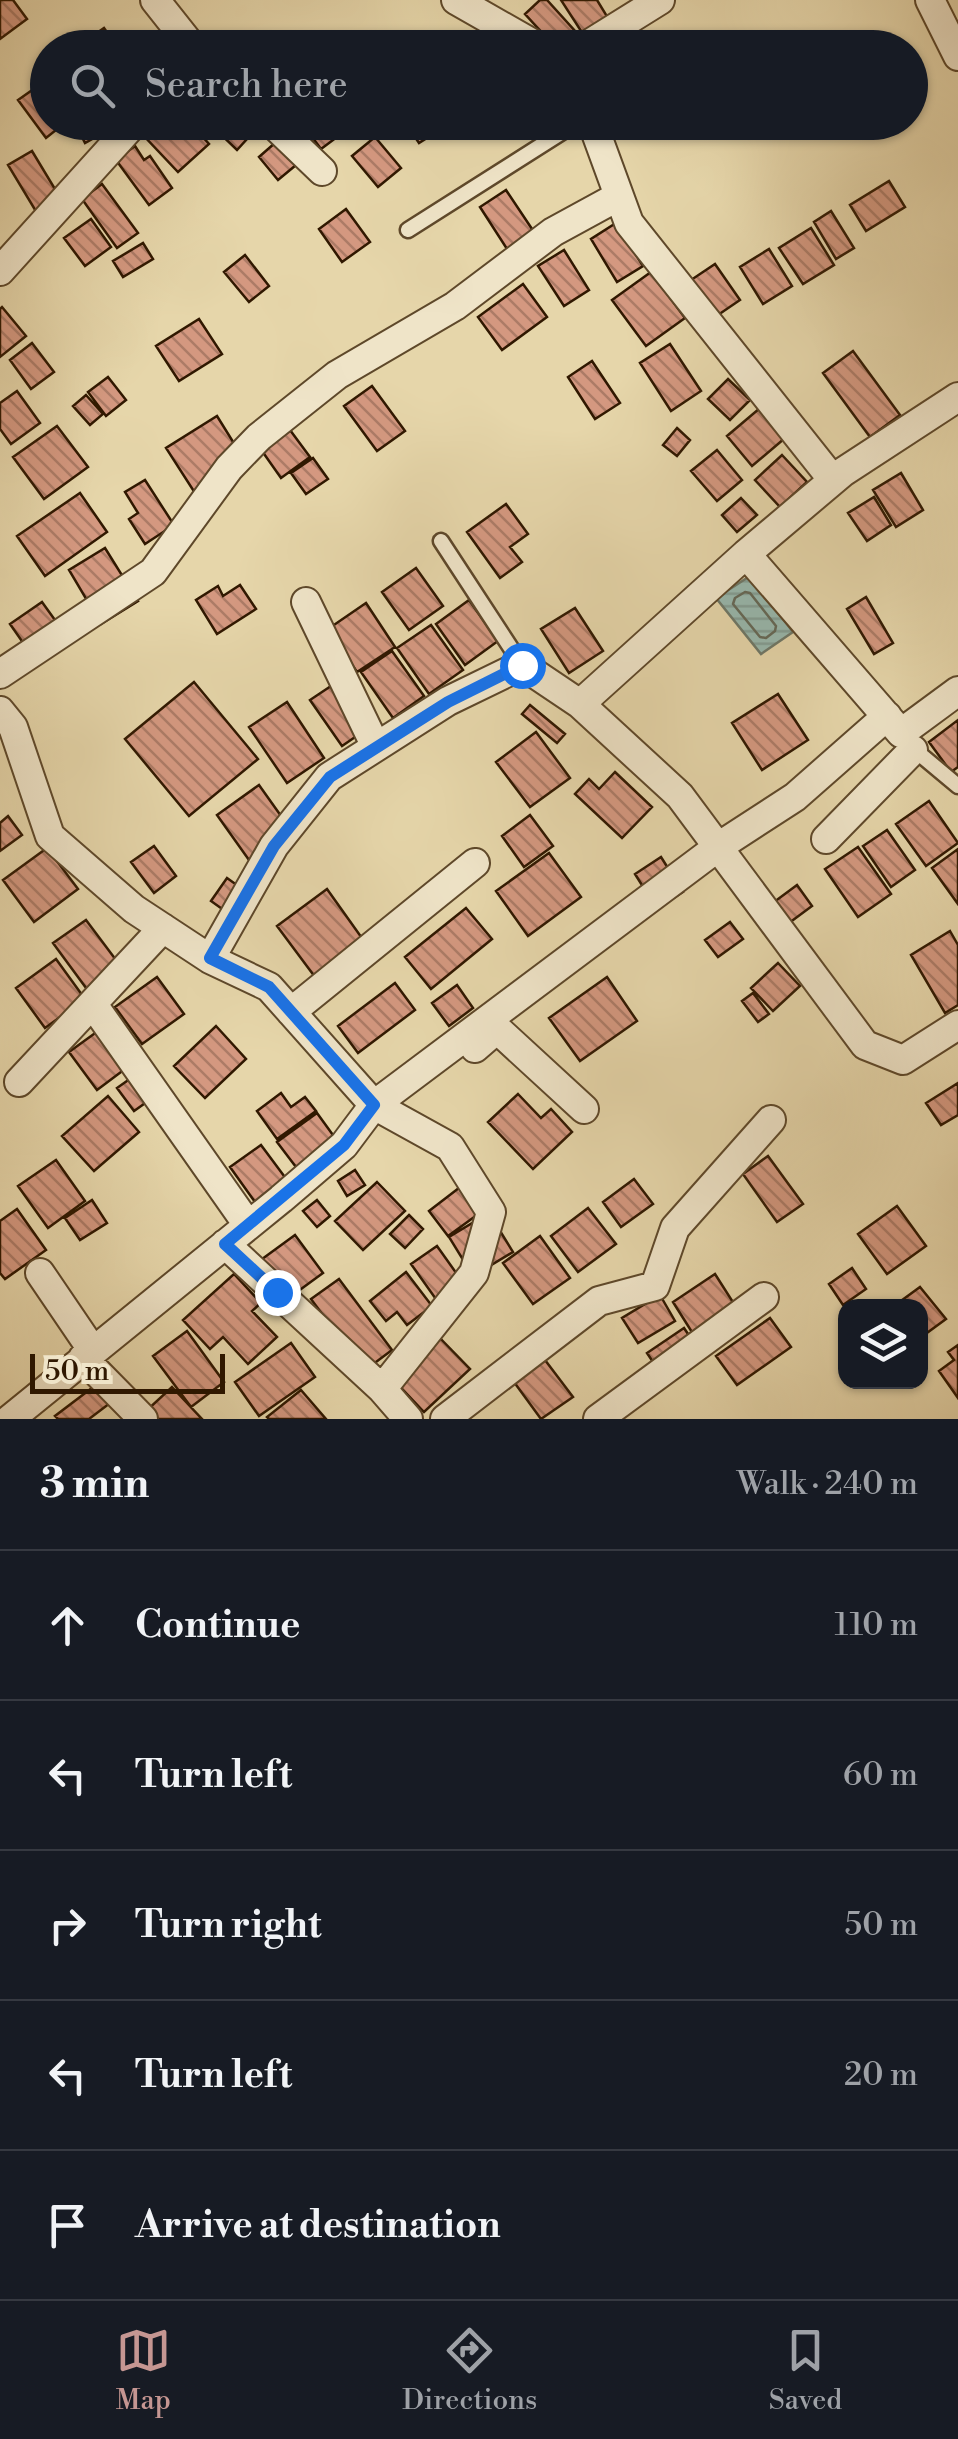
<!DOCTYPE html>
<html lang="en">
<head>
<meta charset="utf-8">
<style>
  :root { --surface:#171b24; --page:#242831; --text:#f1f3f6; --muted:#9ea1a6; --line:#363941; --accent:#c59692 }
  body { margin:0; font-family:"Libre Bodoni",serif; background:var(--page); color:var(--text) }
  .controls { position:absolute; right:30px; bottom:30px; display:grid; overflow:hidden; border-radius:20px; box-shadow:0 2px 8px #0004 }
  .controls button { width:90px; height:90px; display:grid; place-items:center; padding:0; border:0; border-bottom:2px solid var(--line); background:var(--surface); color:var(--text); font:50px sans-serif }
  .scale { position:absolute; left:30px; bottom:25px; width:195px; box-sizing:border-box; padding-left:10px; border:5px solid #301800; border-top:0; font-size:28px; line-height:35px; white-space:nowrap; color:#301800; -webkit-text-stroke:8px #efe4c8; paint-order:stroke }
  .stop { position:absolute; width:30px; height:30px; margin:-22px; border:8px solid #1a73e8; border-radius:50%; background:#fff }
  .stop.end { background:#1a73e8; border-color:#fff; box-shadow:0 2px 10px #0008 }
  .list { margin:0; padding:0; list-style:none }
  h2 { display:flex; justify-content:space-between; align-items:center; height:130px; margin:0; padding:0 40px; font-size:42px }
  h2 small { font-size:32px; font-weight:400; color:var(--muted) }
  .list li { display:grid; grid-template-columns:65px 1fr auto; gap:30px; align-items:center; box-sizing:border-box; height:150px; padding:0 40px; border-top:2px solid var(--line) }
  .list b { display:block; font-size:38px; white-space:nowrap }
  .list em { font-size:32px; font-style:normal; color:var(--muted) }
  .icon { flex:none; width:55px; height:55px; fill:none; stroke:currentColor; stroke-width:2; stroke-linecap:round; stroke-linejoin:round }
  .map { position:relative; flex:none; width:958px; height:1419px; overflow:hidden }
  .search { position:absolute; background:var(--surface); box-shadow:0 2px 8px #0004; left:30px; right:30px; top:30px; height:110px; display:flex; align-items:center; gap:25px; box-sizing:border-box; padding:0 35px; border-radius:55px; color:var(--muted); font-size:38px }
  .sheet { height:880px; background:var(--surface) }
  nav { display:flex; justify-content:space-around; align-items:center; box-sizing:border-box; height:140px; border-top:2px solid var(--line); background:var(--surface); font-size:28px; color:var(--muted) }
  nav a { display:grid; justify-items:center; gap:5px }
  nav .on { color:var(--accent) }
  .map>svg:first-child { display:block }
  .water { fill:url(#water-rules); stroke:#6e7868; stroke-width:2.5 }
  .lines { fill:none; stroke-linecap:round; stroke-linejoin:round }
  .shore { stroke:#646857; stroke-width:2.5 }
  .building { fill:url(#building-back-hatch); stroke:#301800; stroke-width:2.5 }
  .lane-casing { stroke:#5e482a; stroke-width:19 }
  .street-casing { stroke:#5e482a; stroke-width:32 }
  .lane { stroke:#efe4c8; stroke-width:14 }
  .street { stroke:#efe4c8; stroke-width:28 }
  .route { stroke:#1a73e8; stroke-width:12 }
</style>
</head>
<body>
<div class="map">
<svg width="958" height="1419" viewBox="0 0 958 1419">
  <defs>
    <pattern id="water-rules" width="6" height="5" patternUnits="userSpaceOnUse" patternTransform="scale(2.5)"><rect width="6" height="5" fill="#97b8ae"/><path d="M0 2.5h6" fill="none" stroke="#829d94"/></pattern>
    <pattern id="building-back-hatch" width="6" height="6" patternUnits="userSpaceOnUse" patternTransform="scale(2.5)"><rect width="6" height="6" fill="#d49880"/><path d="M-1 5l2 2M0 0l6 6M5-1l2 2" fill="none" stroke="#ac7b66"/></pattern>
  </defs>
  <rect width="100%" height="100%" fill="#e6d6aa"/>
  <filter id="stains"><feTurbulence type="fractalNoise" baseFrequency=".002" numOctaves="4"/><feColorMatrix values="0 0 0 0 .2 0 0 0 0 .09 0 0 0 0 .02 0 0 0 .5 -.17"/></filter>
  <radialGradient id="worn" r=".72"><stop offset=".6" stop-color="#630" stop-opacity="0"/><stop offset="1" stop-color="#630" stop-opacity=".3"/></radialGradient>
  <path class="water" d="M750,576l43,56 -32,22 -45,-56z"/>
  <g class="lines">
    <path class="shore" d="M745,592l5,1 26,33 -1,5 -9,7 -6,-1 -27,-33 2,-6z"/>
  </g>
  <path class="building" d="M0,0h13l14,19 -27,20z
    M540,0h7l28,31 -19,17 -31,-34z
    M561,0h36l11,18 -25,16z
    M104,28l14,20h-34l-3,-4z
    M48,79v43h18l-20,16 -28,-38z
    M92,122h5l6,11 -18,10 -7,-14z
    M158,122h17l8,9 8,-7 18,20 -31,28 -34,-36z
    M208,122h43l6,6 -20,22z
    M301,122h25l11,15 -16,12z
    M405,122h32l4,7 -22,14z
    M375,137l26,31 -23,19 -26,-31z
    M276,142l20,23 -18,15 -19,-23z
    M135,146l9,14 6,-4 22,32 -23,17 -33,-45z
    M32,151l29,48 -24,14 -29,-48z
    M889,181l16,26 -39,24 -16,-26z
    M102,184l36,49 -21,15 -35,-49z
    M506,190l30,45 -27,17 -29,-45z
    M346,209l24,33 -28,20 -23,-33z
    M831,211l23,37 -18,11 -22,-37z
    M91,219l20,28 -26,19 -21,-28z
    M616,223l27,43 -26,16 -26,-43z
    M811,228l23,37 -31,19 -24,-36z
    M143,243l10,16 -30,18 -10,-16z
    M769,249l23,37 -29,18 -23,-37z
    M564,250l25,40 -25,16 -26,-40z
    M245,255l24,31 -20,16 -25,-30z
    M715,264l25,36 -25,17 -24,-37z
    M651,272l34,46 -39,28 -34,-46z
    M523,284l24,33 -45,33 -24,-33z
    M2,307l24,29 -26,21v-48z
    M199,319l23,35 -43,27 -23,-35z
    M32,343l22,29 -23,17 -21,-29z
    M670,344l31,47 -30,20 -31,-48z
    M853,351l47,64 -30,22 -47,-64z
    M592,361l28,42 -25,16 -27,-42z
    M108,377l18,23 -20,16 -18,-24z
    M728,379l22,21 -20,20 -22,-21z
    M372,386l33,45 -28,20 -33,-45z
    M17,391l23,32 -29,21 -11,-15v-26z
    M86,395l17,19 -13,11 -17,-19z
    M760,408l25,30 -33,28 -25,-30z
    M217,416l28,45 -50,32 -29,-45z
    M57,426l31,41 -44,32 -31,-42z
    M677,428l13,12 -13,16 -14,-11z
    M290,430l20,27 -29,21 -19,-27z
    M717,450l25,30 -25,21 -26,-30z
    M782,455l25,27 -27,25 -25,-27z
    M313,458l15,21 -22,15 -15,-21z
    M901,473l22,37 -27,17 -23,-37z
    M145,480l29,45 -29,19 -16,-25 9,-6 -13,-21z
    M80,493l27,39 -62,44 -28,-40z
    M874,497l17,28 -24,16 -19,-28z
    M741,498l16,17 -20,17 -15,-17z
    M506,504l22,30 -18,13 12,15 -22,16 -33,-46z
    M105,548l33,53 -37,23 -32,-54z
    M416,568l27,38 -34,24 -27,-38z
    M240,585l16,24 -39,25 -21,-34 22,-14 5,10z
    M866,597l27,46 -19,11 -27,-45z
    M469,600l29,41 -33,24 -29,-41z
    M42,602l23,32 -32,23 -23,-33z
    M366,603l29,44 -38,25 -29,-43z
    M575,608l28,43 -34,22 -28,-44z
    M431,625l32,45 -34,24 -32,-46z
    M392,651l32,45 -31,22 -32,-46z
    M346,676l31,46 -35,24 -32,-46z
    M194,682l64,77 -69,57 -64,-77z
    M778,694l30,46 -46,30 -30,-47z
    M287,702l37,56 -37,25 -38,-56z
    M530,705l35,29 -8,9 -35,-29z
    M958,720v47l-7,5 -22,-30z
    M536,732l34,46 -40,29 -34,-45z
    M615,772l37,35 -30,31 -47,-44 14,-15 10,10z
    M259,785l32,45 -42,30 -32,-45z
    M929,801l29,42 -32,23 -30,-42z
    M530,815l23,31 -29,21 -22,-31z
    M8,816l14,19 -22,16v-28z
    M887,830l28,40 -24,17 -28,-41z
    M154,846l22,30 -22,17 -23,-31z
    M858,847l33,47 -33,23 -33,-48z
    M47,848l31,41 -44,33 -31,-42z
    M958,849v55l-26,-36z
    M549,853l32,44 -53,39 -32,-45z
    M661,857l22,35 -26,17 -22,-35z
    M227,878l21,15 -16,23 -21,-15z
    M797,885l15,21 -27,20 -15,-21z
    M327,889l37,52 -49,36 -38,-51z
    M466,908l26,31 -61,50 -26,-32z
    M86,920l36,48 -33,24 -36,-49z
    M730,922l13,17 -25,18 -13,-17z
    M950,931l8,14v60l-13,8 -34,-58z
    M56,959l29,40 -40,29 -29,-40z
    M778,963l22,23 -27,25 -22,-23z
    M157,977l27,37 -42,30 -27,-37z
    M607,977l30,44 -57,40 -31,-43z
    M395,983l20,27 -57,43 -20,-27z
    M457,985l16,23 -24,18 -17,-23z
    M753,993l16,21 -11,8 -16,-21z
    M216,1026l30,33 -41,39 -31,-32z
    M98,1031l27,38 -28,21 -28,-38z
    M134,1076l17,23 -17,12 -17,-23z
    M958,1083v32l-17,10 -15,-22z
    M281,1093l10,14 14,-10 11,14 -39,28 -20,-28z
    M518,1094l23,24 10,-9 21,23 -39,37 -45,-47z
    M108,1096l31,36 -45,39 -32,-35z
    M317,1113l21,29 -39,29 -22,-29z
    M261,1145l26,35 -32,22 -25,-35z
    M768,1156l35,48 -26,18 -34,-48z
    M56,1160l29,41 -37,27 -30,-42z
    M355,1170l10,15 -18,11 -9,-15z
    M634,1179l19,25 -32,23 -18,-25z
    M468,1181l20,26 -40,29 -19,-25z
    M377,1182l28,29 -42,39 -28,-29z
    M92,1200l15,23 -27,17 -15,-22z
    M317,1200l13,16 -13,11 -14,-16z
    M897,1206l29,40 -39,28 -29,-40z
    M588,1208l28,36 -38,28 -27,-36z
    M17,1209l29,41 -41,29 -5,-6v-52z
    M489,1213l24,39 -40,24 -24,-39z
    M409,1215l14,14 -18,19 -15,-14z
    M295,1235l28,38 -37,27 -28,-38z
    M540,1236l30,42 -37,26 -30,-41z
    M437,1246l32,45 -26,18 -32,-45z
    M852,1268l14,21 -23,16 -14,-21z
    M406,1272l26,34 -25,19 -10,-13 -11,9 -16,-20z
    M234,1274l27,29 -9,8 25,26 -29,27 -25,-27 -13,12 -27,-29z
    M715,1274l30,47 -43,27 -29,-46z
    M339,1279l53,71 -28,21 -53,-72z
    M920,1287l26,32 -26,19v-32h-26z
    M660,1295l15,26 -37,22 -16,-25z
    M770,1318l21,29 -54,38 -21,-29z
    M684,1328l14,21 -37,25 -14,-21z
    M187,1331l37,51 -33,25 -38,-51z
    M436,1334l34,35 -46,43 -34,-36z
    M291,1343l24,34 -56,39 -24,-34z
    M958,1345v53l-19,-27 15,-11 -6,-8z
    M545,1360l28,37 -32,22 -27,-37z
    M105,1378l13,19 -29,22h-31l-3,-3z
    M172,1387l30,32h-50l-7,-7z
    M301,1390l25,29h-57l-2,-2z"/>
  <g class="lines">
    <g class="lane-casing">
      <path id="lane" d="M408,230l170,-108
        M441,541l81,124
        M910,746l48,40"/>
    </g>
    <g class="street-casing">
      <path id="street" d="M155,0l38,48
        M456,0l84,48
        M930,0l28,56
        M583,48l77,-48
        M271,122l51,49
        M592,122l37,101 204,257
        M0,271l135,-149
        M746,554l97,-82 115,-75
        M306,602l70,145
        M0,674l153,-102 76,-104 30,-31 78,-62 118,-69 98,-74 66,-36
        M580,704l100,92 185,249 38,15 55,-35
        M0,711l13,16 37,109 84,73 76,50 59,28 105,118 -30,40 -63,54 -271,220
        M826,839l87,-89
        M210,959l64,-113 55,-69 119,-76 74,-36 58,39 166,-150 155,179 57,-42
        M291,1012l184,-149
        M99,1013l149,212
        M475,1048l22,-19 87,80
        M19,1082l144,-154
        M225,1244l157,145 26,30
        M40,1273l53,78
        M83,1358l60,61
        M382,1389l92,-116 17,-61 -41,-65 -76,-42 344,-258 77,-50 92,-81
        M445,1419l154,-118 56,-15 20,-58 96,-108
        M598,1419l166,-122"/>
    </g>
    <use href="#lane" class="lane"/>
    <use href="#street" class="street"/>
  </g>
  <g class="lines">
    <path class="route" d="M277,1292l-52,-48 119,-99 30,-40 -105,-118 -59,-29 64,-112 56,-69 118,-75 74,-37"/>
  </g>
  <rect width="100%" height="100%" filter="url(#stains)"/>
  <rect width="100%" height="100%" fill="url(#worn)"/>
</svg>
<div class="controls">
<button><svg class="icon" aria-label="layers" viewBox="0 0 24 24"><path d="M12 4l9 5-9 5-9-5zM3 14l9 5 9-5"/></svg></button>
</div>
<div class="scale">50 m</div>
<div class="stop" style="left:522px;top:665px"></div>
<div class="stop end" style="left:277px;top:1292px"></div>
<div class="search"><svg class="icon" aria-label="search" viewBox="0 0 24 24"><circle cx="10" cy="10" r="6"/><path d="M15 15l6 6"/></svg>Search here</div>
</div>
<section class="sheet">
<h2>3 min<small>Walk · 240 m</small></h2>
<ul class="list">
<li><svg class="icon" aria-label="ahead" viewBox="0 0 24 24"><path d="M12 20V5M6 11l6-6 6 6"/></svg><div><b>Continue</b></div><em>110 m</em></li>
<li><svg class="icon" aria-label="left" viewBox="0 0 24 24"><path d="M17 20v-9H6M10 6l-5 5 5 5"/></svg><div><b>Turn left</b></div><em>60 m</em></li>
<li><svg class="icon" aria-label="right" viewBox="0 0 24 24"><path d="M7 20v-9h11M14 6l5 5-5 5"/></svg><div><b>Turn right</b></div><em>50 m</em></li>
<li><svg class="icon" aria-label="left" viewBox="0 0 24 24"><path d="M17 20v-9H6M10 6l-5 5 5 5"/></svg><div><b>Turn left</b></div><em>20 m</em></li>
<li><svg class="icon" aria-label="arrive" viewBox="0 0 24 24"><path d="M6 21V4h12l-3 4 3 4H6"/></svg><div><b>Arrive at destination</b></div></li>
</ul>
</section>
<nav>
<a class="on"><svg class="icon" aria-label="map" viewBox="0 0 24 24"><path d="M3 6l6-2 6 2 6-2v14l-6 2-6-2-6 2zM9 4v14M15 6v14"/></svg>Map</a>
<a><svg class="icon" aria-label="directions" viewBox="0 0 24 24"><path d="M12 3l9 9-9 9-9-9zM9 14v-3h6M13 9l2 2-2 2"/></svg>Directions</a>
<a><svg class="icon" aria-label="saved" viewBox="0 0 24 24"><path d="M7 4h10v16l-5-4-5 4z"/></svg>Saved</a>
</nav>
</body>
</html>
